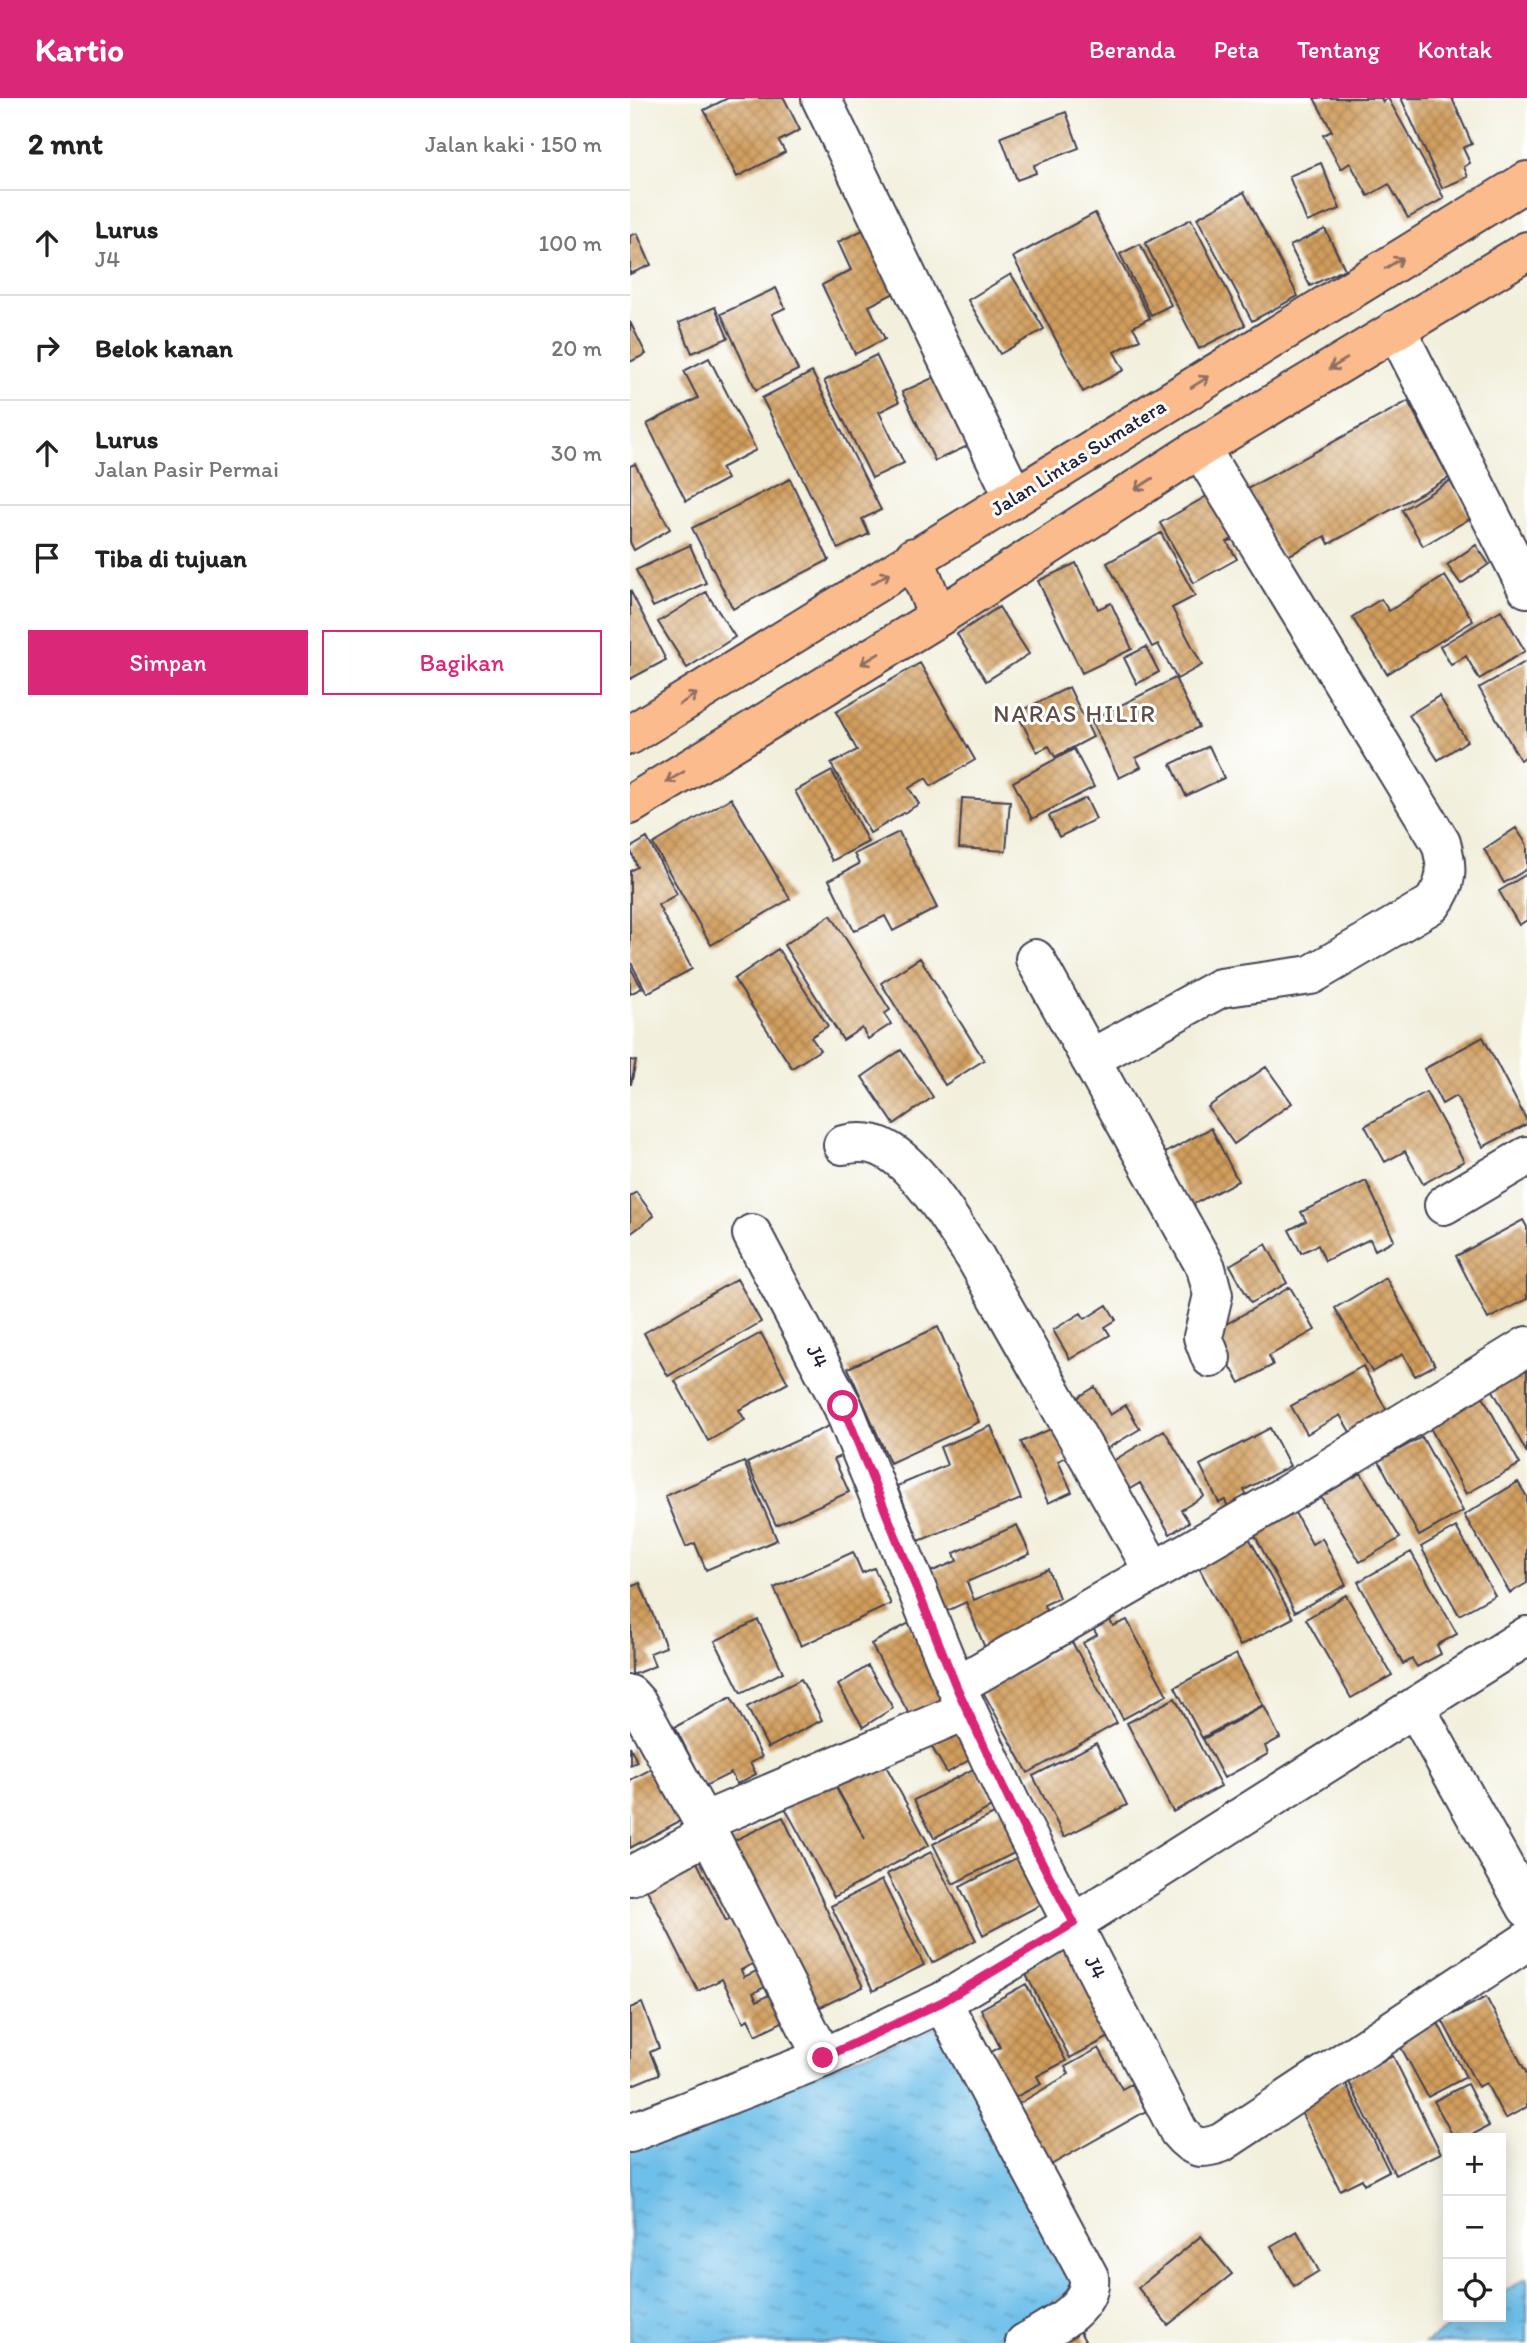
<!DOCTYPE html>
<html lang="id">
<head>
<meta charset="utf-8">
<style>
  :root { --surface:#fff; --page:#f6f6f6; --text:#222; --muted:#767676; --line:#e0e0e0; --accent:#db2777 }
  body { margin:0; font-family:Itim,sans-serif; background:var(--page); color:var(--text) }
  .controls { position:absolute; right:21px; bottom:21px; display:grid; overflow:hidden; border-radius:0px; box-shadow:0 4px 18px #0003 }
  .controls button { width:63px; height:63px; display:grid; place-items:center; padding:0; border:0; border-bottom:2px solid var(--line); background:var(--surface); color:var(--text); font:35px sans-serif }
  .stop { position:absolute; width:21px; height:21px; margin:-16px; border:5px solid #db2777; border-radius:50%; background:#fff }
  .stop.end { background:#db2777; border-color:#fff; box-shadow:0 2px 7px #0008 }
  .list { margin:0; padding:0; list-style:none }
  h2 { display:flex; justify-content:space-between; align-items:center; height:91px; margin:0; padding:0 28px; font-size:30px }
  h2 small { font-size:23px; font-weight:400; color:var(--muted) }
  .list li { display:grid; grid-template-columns:46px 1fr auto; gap:21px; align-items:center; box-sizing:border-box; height:105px; padding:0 28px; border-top:2px solid var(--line) }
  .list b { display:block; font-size:26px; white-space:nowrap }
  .list p { margin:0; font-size:23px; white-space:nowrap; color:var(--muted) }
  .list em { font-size:23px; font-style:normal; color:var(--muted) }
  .actions { display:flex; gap:14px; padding:21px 28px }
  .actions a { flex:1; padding:16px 0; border:2px solid var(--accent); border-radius:0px; text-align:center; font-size:24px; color:var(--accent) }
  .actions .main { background:var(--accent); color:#fff }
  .icon { flex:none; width:38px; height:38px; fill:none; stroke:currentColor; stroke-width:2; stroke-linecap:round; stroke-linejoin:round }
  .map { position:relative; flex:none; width:897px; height:2245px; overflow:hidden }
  header { display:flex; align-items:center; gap:42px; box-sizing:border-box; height:98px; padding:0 35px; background:var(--accent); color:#fff }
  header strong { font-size:33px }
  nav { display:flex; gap:38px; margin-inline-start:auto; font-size:24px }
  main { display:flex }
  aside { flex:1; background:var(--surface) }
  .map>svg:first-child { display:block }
  .water { fill:url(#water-ripples); stroke:#487092; stroke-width:2 }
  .building { fill:url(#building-cross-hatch) }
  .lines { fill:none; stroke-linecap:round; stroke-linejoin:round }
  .minor-casing { stroke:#414153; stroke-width:42 }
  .highway-casing { stroke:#414153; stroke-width:42 }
  .minor { stroke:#fff; stroke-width:38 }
  .highway { stroke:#fbbb8d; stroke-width:38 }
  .oneway { stroke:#8e6e64 }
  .route { stroke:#db2777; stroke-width:9 }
  .labels { text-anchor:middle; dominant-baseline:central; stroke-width:6; stroke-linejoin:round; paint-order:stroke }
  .street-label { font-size:21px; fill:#22223b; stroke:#fff }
  .quarter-label { font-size:24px; letter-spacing:2px; fill:#5f4d47; stroke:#fff }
</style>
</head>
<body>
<header>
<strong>Kartio</strong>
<nav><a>Beranda</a><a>Peta</a><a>Tentang</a><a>Kontak</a></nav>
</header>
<main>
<aside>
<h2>2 mnt<small>Jalan kaki · 150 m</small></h2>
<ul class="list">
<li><svg class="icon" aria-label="ahead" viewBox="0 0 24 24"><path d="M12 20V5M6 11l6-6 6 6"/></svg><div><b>Lurus</b><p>J4</p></div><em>100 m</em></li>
<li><svg class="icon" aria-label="right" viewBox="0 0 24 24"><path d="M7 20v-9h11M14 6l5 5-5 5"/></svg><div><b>Belok kanan</b></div><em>20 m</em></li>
<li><svg class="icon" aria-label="ahead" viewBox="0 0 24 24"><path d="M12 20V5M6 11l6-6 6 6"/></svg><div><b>Lurus</b><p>Jalan Pasir Permai</p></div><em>30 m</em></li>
<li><svg class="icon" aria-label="arrive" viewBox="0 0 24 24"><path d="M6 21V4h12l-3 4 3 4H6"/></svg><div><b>Tiba di tujuan</b></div></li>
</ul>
<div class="actions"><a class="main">Simpan</a><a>Bagikan</a></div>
</aside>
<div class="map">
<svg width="897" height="2245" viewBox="0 0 897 2245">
  <defs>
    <pattern id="water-ripples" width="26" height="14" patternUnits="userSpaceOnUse" patternTransform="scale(1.75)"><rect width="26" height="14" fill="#6ebfe9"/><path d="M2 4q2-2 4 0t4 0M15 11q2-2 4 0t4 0" fill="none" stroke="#5a9bbe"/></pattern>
    <pattern id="building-cross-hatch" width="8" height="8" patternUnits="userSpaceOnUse" patternTransform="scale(1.75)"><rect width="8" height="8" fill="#d19d5c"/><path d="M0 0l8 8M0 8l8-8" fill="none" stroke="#a9804d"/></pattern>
  </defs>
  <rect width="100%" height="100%" fill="#fff"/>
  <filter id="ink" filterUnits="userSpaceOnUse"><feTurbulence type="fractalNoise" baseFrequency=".0143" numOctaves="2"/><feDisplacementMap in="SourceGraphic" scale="14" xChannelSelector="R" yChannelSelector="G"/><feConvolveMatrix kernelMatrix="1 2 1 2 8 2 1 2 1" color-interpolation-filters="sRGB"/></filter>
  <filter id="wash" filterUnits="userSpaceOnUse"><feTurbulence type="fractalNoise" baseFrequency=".00686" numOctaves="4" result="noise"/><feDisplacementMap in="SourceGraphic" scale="28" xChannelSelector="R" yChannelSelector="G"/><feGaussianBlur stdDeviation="1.57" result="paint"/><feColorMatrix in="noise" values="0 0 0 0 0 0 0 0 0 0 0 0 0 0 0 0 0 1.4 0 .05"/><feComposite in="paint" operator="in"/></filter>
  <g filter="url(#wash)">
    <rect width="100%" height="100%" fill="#f2efdc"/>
    <path class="water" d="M309,1927l139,261 -91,57h-357v-195z
      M897,2180v65h-102l38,-26h38v-23z"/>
    <g id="blocks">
      <path class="building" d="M98,0h56l16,32 -21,11 6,11 -48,25 -33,-67z
        M684,0h67l2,4 5,-4 56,100 -36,20 -19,-34 -21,12 -18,-33 -9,6 -18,-34 9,-4z
        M771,0h51l20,46 -9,4 7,15 -6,4 4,10 -26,11z
        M436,14l13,36 -45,17 2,8 -19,7 -16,-43z
        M691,65l19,46 -33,13 -18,-46z
        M614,94l54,104 -46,25 -55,-103z
        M465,115l55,105 -17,9 7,12 -26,13 10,18 -41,22 -70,-135z
        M561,121l54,106 -46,24 -54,-106z
        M239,129l31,63 -31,16 16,33 -30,15 -33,-69 29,-15 -13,-28z
        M695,131l20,40 -35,17 -20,-40z
        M7,135l14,32 -21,9v-38z
        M510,146l31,61 -20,10 -31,-61z
        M381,176l33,55 -44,25 -32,-54z
        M146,190l9,20 -13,6 26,56 -42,20 -35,-76z
        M85,209l13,31 -36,15 -13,-30z
        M0,224l16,32 -16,8z
        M246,257l23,47 -20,10 25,51 -32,15 -48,-97z
        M79,260l47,92 -35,18 6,11 -41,22 -39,-77 51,-26 -14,-27z
        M182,274l69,138 -19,9 7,15 -31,15 -76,-151z
        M309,277l33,69 -37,17 -33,-69z
        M778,303l41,77 -120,66 -4,-8 -41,22 -37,-69z
        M5,366l35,65 -36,21 -4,-8v-76z
        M160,381l39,81 -96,49 -41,-81z
        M820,383l21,37 -48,28 -21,-36z
        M582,395l25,44 -10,5 10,17 -43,24 -34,-60z
        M531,435l34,63 -23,12 30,57 -25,14 -19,-35 -6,3 -45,-84z
        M60,447l16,38 -53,24 -17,-37z
        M846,447l13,19 -28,20 -14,-19z
        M446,465l22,46 13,-6 21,46 -50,24 -44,-92z
        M815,478l28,45 -86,53 -35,-57 29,-18 8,12z
        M0,492l36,70 -36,19z
        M76,494l29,45 -48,31 -29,-46z
        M369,509l30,47 -43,27 -29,-47z
        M871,512l24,41 -46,28 -13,-23 -15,9 -11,-19z
        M516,549l13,25 -22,12 -13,-26z
        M897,563v95l-7,4 -41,-72z
        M290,565l55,97 -44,26 -5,-8 -17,10 10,16 -49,29 -39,-69 26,-14 -21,-38z
        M545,580l24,49 -63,31 5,9 -22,11 -28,-58z
        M439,589l24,50 -38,20 -6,-11 -12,6 -20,-39z
        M809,598l28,45 -29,19 -29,-45z
        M579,648l15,32 -38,18 -15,-32z
        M444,651l20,38 -62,32 -19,-37z
        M202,673l36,71 -36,19 -37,-70z
        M101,700l59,101 -79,46 -58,-101z
        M332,700l48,3 -4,50 -47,-3z
        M456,700l10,21 -37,18 -10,-21z
        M886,730l11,17v24l-23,14 -20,-34z
        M269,734l38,76 -44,23 -8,-15 -31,15 -25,-51 30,-16 -5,-10z
        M17,740l30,56 -19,11 34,64 -45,24 -17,-32v-90l7,-4 -7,-19z
        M897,776v46l-8,5 -20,-34z
        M201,817l59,95 -6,4 7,10 -23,15 -6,-11 -19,12 -59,-95z
        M148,851l50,77 -17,11 9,13 -28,18 -58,-89z
        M290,860l64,102 -39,25 -64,-102z
        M0,869l12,21 -12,6z
        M853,939l44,84v3l-44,23 -27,-51 -14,8 -18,-35z
        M271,952l32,47 -39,27 -32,-47z
        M0,962l6,1 -5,23h-1z
        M636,969l26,36 -58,41 -26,-37z
        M796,994l38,69 -41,23 -18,-33 -20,11 -20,-36z
        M581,1030l27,53 -46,24 -27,-52z
        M736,1083l28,59 -19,10 -5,-11 -45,22 -7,-16 -17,8 -12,-23 17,-9 -5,-9z
        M6,1094l18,24 -24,18v-37z
        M893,1122l4,7v72l-39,20 -32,-63z
        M636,1146l21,39 -36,20 -21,-38z
        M756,1180l49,87 -20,11 -12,-22 -31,18 -37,-64z
        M107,1181l24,43 -93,54 -24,-43z
        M660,1189l25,43 -46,26 4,9 -33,18 -29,-50z
        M477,1207l9,15 -11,7 5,8 -40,24 -17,-29 28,-17 4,6z
        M308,1229l41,95 -89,41 -42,-95z
        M131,1235l27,50 -49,27 6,10 -37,21 -33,-60z
        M733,1268l24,45 -37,21 -10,-17 -33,19 -16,-28z
        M897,1269v86l-36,-66z
        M465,1289l15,28 16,-10 14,24 -39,23 -29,-51z
        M852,1297l38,69 -54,30 -38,-70z
        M201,1327l12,30 -9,4 15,33 -73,33 -29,-62z
        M361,1328l30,73 -102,42 -22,-55 50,-21 -7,-18z
        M423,1330l13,29 -8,4 14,31 -24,11 -27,-61z
        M640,1330l20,38 -46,24 5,10 -20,10 -4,-10 -6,3 -19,-38z
        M534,1332l40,66 -23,14 8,12 -19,12 -30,-51 -20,12 -17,-28z
        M792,1339l41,74 -44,25 -40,-75z
        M114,1364l33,78 -71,30 -11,-27 -9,4 -21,-51z
        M731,1375l39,65 -40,24 -39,-65z
        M888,1384l9,15v86l-17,10 -46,-78z
        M664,1413l18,33 10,-6 24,47 -51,27 -42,-80z
        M387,1427l13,29 -63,28 7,18 74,-31 11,29 -15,7 6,16 -65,27 -19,-46 -21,10 -17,-39 29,-12 -3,-8z
        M826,1429l39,68 -36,20 -38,-68z
        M618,1438l45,82 -53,28 -43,-82z
        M223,1454l9,21 12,-5 17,36 -90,42 -27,-58z
        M781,1454l46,82 -20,11 4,9 -24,13 -5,-8 -9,5 -45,-82z
        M10,1485l26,64 -16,6 5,13 -23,9 -2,-88z
        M716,1497l46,80 -41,23 -45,-79z
        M476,1515l7,13 14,-6 40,75 -44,24 -40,-76 14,-8 -8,-13z
        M128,1522l25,52 -42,21 -26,-52z
        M279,1525l40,75 -38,20 -40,-74z
        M442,1544l45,81 -89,50 -45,-81z
        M606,1556l27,51 -61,33 -27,-51z
        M238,1568l25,42 -30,19 -25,-42z
        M171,1581l21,41 -54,28 -21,-41z
        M101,1599l31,60 -12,6 6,11 -19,10 -6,-11 -26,13 -30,-59z
        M545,1600l46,88 -48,26 -46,-89z
        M634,1608l16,32 -15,8 3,8 -44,24 -21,-39z
        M328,1627l18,31 -29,17 -18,-31z
        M466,1645l31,62 -63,32 -31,-61z
        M0,1648l7,16 -7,3z
        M250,1657l49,90 -95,52 -49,-89 47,-27 33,58 -32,-58z
        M29,1667l28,52 -57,31v-68z
        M345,1670l20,37 -61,33 -20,-38z
        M374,1711l20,39 -71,36 -20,-40z
        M153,1719l80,170 -55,26 -79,-170z
        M301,1754l45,88 -44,23 -45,-89z
        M63,1756l33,67 12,-6 22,45 -19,10 3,7 21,-10 8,16 -20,10 4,8 20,-10 13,27 -34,17 -8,-16 -4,3 -22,-43 -24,12 -56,-111z
        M390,1758l24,47 -61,32 -23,-48z
        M252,1782l42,85 -51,26 -42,-85z
        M436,1848l47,89 -43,23 -47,-89z
        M396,1886l40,77 -29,15 4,8 -35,18 -23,-45 17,-10 -19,-38z
        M856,1899l41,77v33l-22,12 -19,-36 -8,4 -36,-67z
        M12,1905l17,45 -9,4 9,22 -29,12v-78z
        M806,1921l30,58 -38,20 -31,-57z
        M469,1950l23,41 9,-5 15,27 -97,55 -34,-60 54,-32 -4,-7z
        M763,1958l48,97 -46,22 -48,-97z
        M714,1982l45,91 -25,13 -2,-5 -22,11 -43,-86z
        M837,1986l22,42 -23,12h-12l-20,-37z
        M667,2133l22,40 -25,15 -23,-40z
        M571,2138l31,38 -64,51 -30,-37z
        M446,2226l10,19h-43z"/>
    </g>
  </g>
  <g filter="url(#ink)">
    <use href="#blocks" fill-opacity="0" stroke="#414153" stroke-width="2"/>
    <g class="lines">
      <g class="minor-casing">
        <path id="minor" d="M191,0l193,399
          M766,231l131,259
          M405,861l171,309 7,27 -10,42 8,21
          M460,961l130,-71 91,-13 121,-71c16,-21 16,-36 9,-61l-241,-395
          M213,1047c14,-3 29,-3 42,4 35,18 68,76 90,108l178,313
          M814,1107l83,-49
          M122,1136l91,173 113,279 54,116 169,330c14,17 22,18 42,11l306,-202
          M326,1588l330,-191 241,-149
          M0,1597l8,9 65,118 120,236
          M785,1609l112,201
          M73,1724l264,-112
          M0,1778l78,-42
          M312,1904l147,275c4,31 -41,52 -64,66
          M0,2035l193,-75 119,-56 132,-79 453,-287"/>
      </g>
      <g class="highway-casing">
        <path id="highway" d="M284,459l24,60
          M0,637l897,-554
          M0,707l308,-188 262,-169 327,-197"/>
      </g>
      <use href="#minor" class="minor"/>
      <use href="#highway" class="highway"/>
    </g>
    <defs><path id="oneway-shaft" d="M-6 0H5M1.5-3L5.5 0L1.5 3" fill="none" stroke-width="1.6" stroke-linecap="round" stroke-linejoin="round" transform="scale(1.75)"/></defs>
    <g class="oneway">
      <use href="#oneway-shaft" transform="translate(764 165) rotate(-32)"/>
      <use href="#oneway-shaft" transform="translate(708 266) rotate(149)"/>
      <use href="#oneway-shaft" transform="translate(570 284) rotate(-32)"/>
      <use href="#oneway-shaft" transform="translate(514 386) rotate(147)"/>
      <use href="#oneway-shaft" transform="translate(251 480) rotate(-32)"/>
      <use href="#oneway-shaft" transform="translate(240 561) rotate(149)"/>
      <use href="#oneway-shaft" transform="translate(58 601) rotate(-32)"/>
      <use href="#oneway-shaft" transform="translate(45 679) rotate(149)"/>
    </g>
  </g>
  <g class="lines" filter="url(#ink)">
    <path class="route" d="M193,1960l119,-56 132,-79 -64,-121 -54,-116 -113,-280"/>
  </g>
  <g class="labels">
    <g class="street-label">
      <text transform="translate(448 359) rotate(-32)">Jalan Lintas Sumatera</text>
      <text transform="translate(188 1258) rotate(63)">J4</text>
      <text transform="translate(466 1869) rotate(63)">J4</text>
    </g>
    <g class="quarter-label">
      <text x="445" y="615">NARAS HILIR</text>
    </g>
  </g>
</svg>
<div class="controls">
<button>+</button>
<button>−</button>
<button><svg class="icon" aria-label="locate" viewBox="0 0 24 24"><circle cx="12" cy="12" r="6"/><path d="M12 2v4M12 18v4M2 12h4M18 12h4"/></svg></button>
</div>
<div class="stop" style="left:213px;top:1308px"></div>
<div class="stop end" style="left:193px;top:1960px"></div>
</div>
</main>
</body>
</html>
